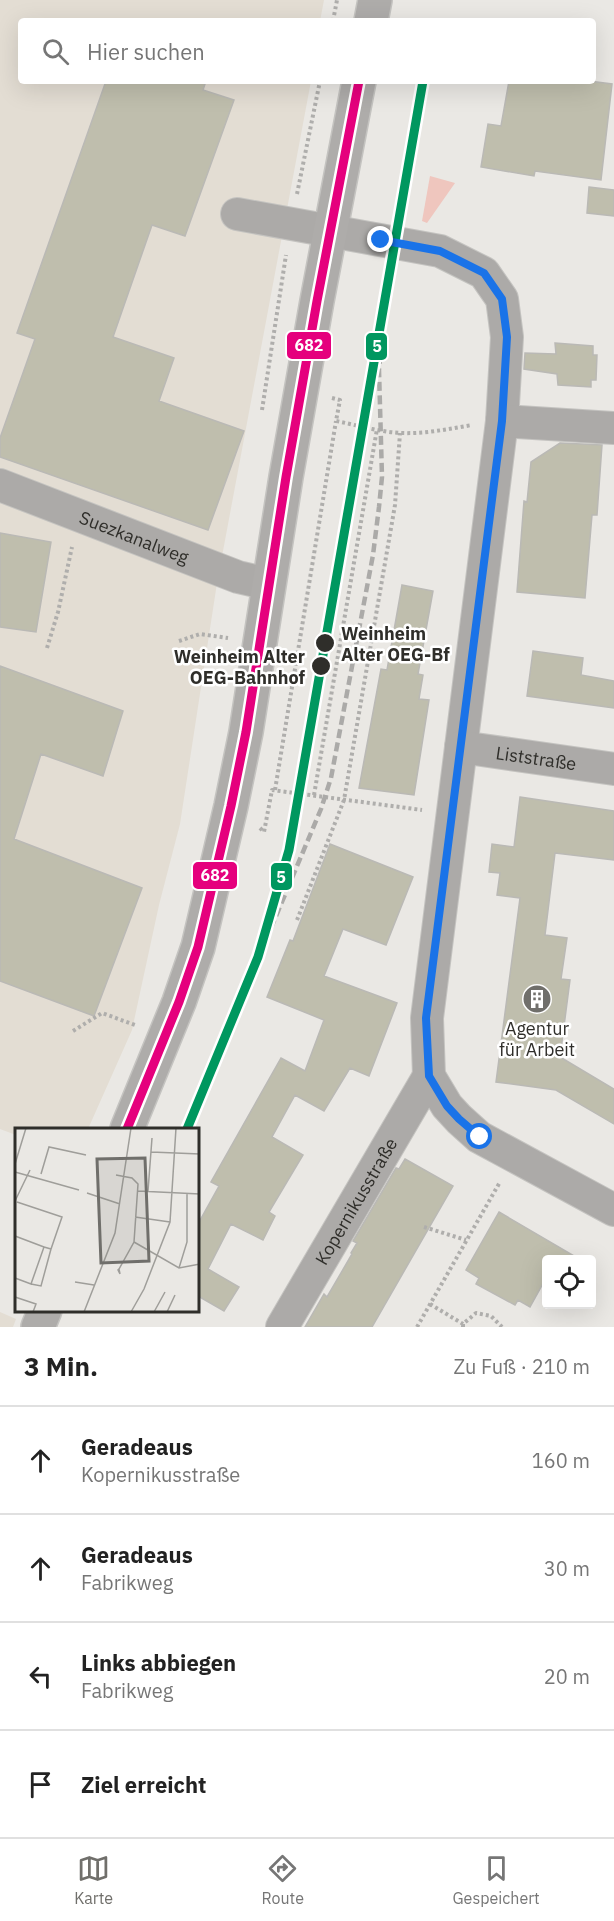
<!DOCTYPE html>
<html lang="de">
<head>
<meta charset="utf-8">
<style>
  :root { --surface:#fff; --page:#f2f2f2; --text:#222; --muted:#767676; --line:#e0e0e0; --accent:#706f6b }
  body { margin:0; font-family:"IBM Plex Sans",sans-serif; background:var(--page); color:var(--text) }
  .controls { position:absolute; right:18px; bottom:18px; display:grid; overflow:hidden; border-radius:6px; box-shadow:0 6px 24px #0002 }
  .controls button { width:54px; height:54px; display:grid; place-items:center; padding:0; border:0; border-bottom:2px solid var(--line); background:var(--surface); color:var(--text); font:30px sans-serif }
  .stop { position:absolute; width:18px; height:18px; margin:-14px; border:4px solid #1a73e8; border-radius:50%; background:#fff }
  .stop.end { background:#1a73e8; border-color:#fff; box-shadow:0 2px 6px #0008 }
  .list { margin:0; padding:0; list-style:none }
  h2 { display:flex; justify-content:space-between; align-items:center; height:78px; margin:0; padding:0 24px; font-size:26px }
  h2 small { font-size:20px; font-weight:400; color:var(--muted) }
  .list li { display:grid; grid-template-columns:39px 1fr auto; gap:18px; align-items:center; box-sizing:border-box; height:108px; padding:0 24px; border-top:2px solid var(--line) }
  .list b { display:block; font-size:22px; white-space:nowrap }
  .list p { margin:0; font-size:20px; white-space:nowrap; color:var(--muted) }
  .list em { font-size:20px; font-style:normal; color:var(--muted) }
  .icon { flex:none; width:33px; height:33px; fill:none; stroke:currentColor; stroke-width:2; stroke-linecap:round; stroke-linejoin:round }
  .map { position:relative; flex:none; width:614px; height:1327px; overflow:hidden }
  .search { position:absolute; background:var(--surface); box-shadow:0 6px 24px #0002; left:18px; right:18px; top:18px; height:66px; display:flex; align-items:center; gap:15px; box-sizing:border-box; padding:0 21px; border-radius:6px; color:var(--muted); font-size:22px }
  .sheet { height:510px; background:var(--surface) }
  nav { display:flex; justify-content:space-around; align-items:center; box-sizing:border-box; height:84px; border-top:2px solid var(--line); background:var(--surface); font-size:16px; color:var(--muted) }
  nav a { display:grid; justify-items:center; gap:3px }
  nav .on { color:var(--accent) }
  .map>svg:first-child { display:block }
  .built { fill:#e3ddd3 }
  .green { fill:#efc6be }
  .building { fill:#bfbead; stroke:#bab9b5; stroke-width:1.5 }
  .lines { fill:none; stroke-linecap:round; stroke-linejoin:round }
  .minor-casing { stroke:#c4c3c0; stroke-width:34 }
  .major-casing { stroke:#c4c3c0; stroke-width:36 }
  .path { stroke:#afaeac; stroke-width:4; stroke-dasharray:3 3; stroke-linecap:butt }
  .minor { stroke:#acaaa8; stroke-width:32 }
  .major { stroke:#aeacaa; stroke-width:33 }
  .rail { stroke:#abaaa8; stroke-width:4.5; stroke-dasharray:9 4.5; stroke-linecap:butt }
  .bus-1-casing { stroke:#fff; stroke-width:14 }
  .bus-1 { stroke:#e5007d; stroke-width:9 }
  .tram-1-casing { stroke:#fff; stroke-width:14 }
  .tram-1 { stroke:#00975f; stroke-width:9 }
  .route { stroke:#1a73e8; stroke-width:8 }
  .stop-dot { fill:#2f2e2a; stroke:#fff; stroke-width:2 }
  .labels { text-anchor:middle; dominant-baseline:central; stroke-width:5; stroke-linejoin:round; paint-order:stroke }
  .street-label { font-size:18px; fill:#2f2e2a; stroke:#fff }
  .stop-label { font-size:18px; font-weight:bold; fill:#2f2e2a; stroke:#fff; text-anchor:start }
  .poi-label { font-size:18px; fill:#2f2e2a; stroke:#fff }
  .inset-road { fill:none; stroke:#9f9e9a; stroke-width:1.5 }
  .view { fill:#706f6b; fill-opacity:0.15; stroke:#706f6b; stroke-width:3 }
  .inset-edge { fill:none; stroke:#2f2e2a; stroke-width:3 }
  .line-badge { stroke:#fff; stroke-width:2 }
  .badge-label { font-size:16px; text-anchor:middle; font-weight:bold; fill:#fff }
</style>
</head>
<body>
<div class="map">
<svg width="614" height="1327" viewBox="0 0 614 1327">
  <rect width="100%" height="100%" fill="#eae8e4"/>
  <path class="built" d="M0,0h324l-4,21h-299v60h290l-94,502 -37,241 -21,81 -27,125 -44,99h-72v6l-16,-6z
    M0,1312l16,7 -3,8h-13z"/>
  <path class="green" d="M430,176l25,7 -28,40 -5,-2z"/>
  <path class="building" d="M106,81h100l-3,9 31,10 -49,136 -33,-11 -39,112 61,21 -15,43 85,30 -36,99 -208,-73v-19l35,-99 -18,-6z
    M509,81h80l23,3 -11,96 -66,-9 -1,5 -53,-9 7,-43 13,2z
    M589,187l25,3v26l-27,-3z
    M555,343l38,3v9h4l-1,25h-5v7l-33,-2 -1,-11 -33,-5 1,-16 31,1z
    M560,443l42,2 -5,70h-5l-7,83 -68,-6 7,-91 3,1 4,-40z
    M0,533l51,9 -15,90 -36,-5z
    M402,585l31,6 -15,83 5,1 -4,24 10,1 -15,95 -55,-7 22,-119 6,1z
    M533,651l50,7 -2,17 33,6v27l-87,-12z
    M0,666l123,45 -20,65 -62,-22 -27,85 128,49 -48,128 -94,-35z
    M520,797l94,14v49l-59,-7 -10,82 22,3 -6,41 9,1 -10,77 54,32v35l-58,-34 -60,-8 24,-184 -23,-3 3,-22 -11,-1 3,-28 22,3z
    M330,844l83,33 -27,68 -43,-16 -19,47 73,27 -28,73 -19,-8 -26,43 -29,-16 -23,42 31,18 -34,57 6,4 -12,24 -32,-16 -23,45 31,18 -15,24 -26,-15v-72l21,-38 -8,-4 70,-124 24,13 19,-51 -57,-23 23,-57 3,1z
    M405,1159l48,27 -81,141h-67l19,-33 3,3 25,-43 -1,-1 6,-10 -4,-2 43,-73 3,1z
    M499,1212l82,48h-35v18l-16,29 -12,-7 -3,5 -39,-21 3,-6 -13,-8z"/>
  <g class="lines">
    <g class="minor-casing">
      <g id="minor">
        <path d="M237,214l203,37 44,22 18,26 5,38 -5,84 -75,597 2,58 18,30 12,13 20,18 135,73"/>
        <path d="M502,421l112,7"/>
        <path id="s1" d="M0,485l238,92 31,7"/>
        <path id="s2" d="M461,747l153,22"/>
        <path id="s3" d="M282,1327l147,-251"/>
      </g>
    </g>
    <g class="major-casing">
      <path id="major" d="M371,21l4,-21
        M127,1129l52,-127 19,-55 33,-141 15,-74 40,-255 31,-176 42,-220
        M38,1327l7,-17"/>
    </g>
    <path class="path" d="M333,21l4,-21
      M297,194l23,-113
      M332,398l8,2 -4,21c21,4 43,11 65,12 24,1 47,-4 71,-8
      M262,410l24,-155
      M179,641l21,-7 28,4
      M47,648l11,-36 14,-65
      M275,790l61,-369
      M314,795l63,-366
      M260,828l4,4 8,-42 150,20
      M297,920l47,-120 51,-295 5,-72
      M73,1031l29,-18 33,12
      M424,1227l42,13
      M430,1304l33,20
      M417,1327l83,-145
      M463,1327v-3l13,-11 15,3 11,11"/>
    <use href="#minor" class="minor"/>
    <use href="#major" class="major"/>
    <path class="rail" d="M250,978l71,-169 10,-31 42,-223 6,-48 3,-30 -3,-107 6,-69"/>
    <g class="bus-1-casing">
      <path id="bus-1" d="M127,1129l52,-127 19,-55 33,-141 15,-74 40,-255 31,-176 42,-220"/>
    </g>
    <use href="#bus-1" class="bus-1"/>
    <g class="tram-1-casing">
      <path id="tram-1" d="M187,1129l71,-172 31,-107 134,-769"/>
    </g>
    <use href="#tram-1" class="tram-1"/>
  </g>
  <g class="lines">
    <path class="route" d="M381,240l59,11 44,22 18,26 5,38 -5,84 -76,597 3,58 18,30 12,13 21,18"/>
  </g>
  <defs>
    <g id="building-disc" transform="scale(1.5)"><circle r="9.5" fill="#706f6b" stroke="#fff"/><path d="M-4-6H4V6H1V3H-1V6H-4ZM-2.5-4.3h1.7v1.8h-1.7ZM.8-4.3h1.7v1.8H.8ZM-2.5-1h1.7V.8h-1.7ZM.8-1h1.7V.8H.8Z" fill="#fff"/></g>
  </defs>
  <g fill-rule="evenodd">
    <use href="#building-disc" x="537" y="999"/>
  </g>
  <g class="stop-dot">
    <circle cx="325" cy="643" r="10"/>
    <circle cx="321" cy="666" r="10"/>
  </g>
  <g class="labels">
    <g class="street-label">
      <text stroke="none"><textPath href="#s1" startOffset="144">Suezkanalweg</textPath></text>
      <text stroke="none"><textPath href="#s2" startOffset="76">Liststraße</textPath></text>
      <text stroke="none"><textPath href="#s3" startOffset="146">Kopernikusstraße</textPath></text>
    </g>
    <g class="stop-label">
      <text x="341" y="633">Weinheim<tspan x="341" dy="21">Alter OEG-Bf</tspan></text>
      <text x="305" y="656" text-anchor="end">Weinheim Alter<tspan x="305" dy="21">OEG-Bahnhof</tspan></text>
    </g>
    <g class="poi-label">
      <text x="537" y="1028">Agentur<tspan x="537" dy="21">für Arbeit</tspan></text>
    </g>
  </g>
  <g transform="translate(15 1128)">
    <rect width="184" height="184" fill="#eae8e4"/>
    <path class="inset-road" d="M136,24l49,2M0,36l11,-36M0,44l64,18M26,46l8,-27 37,8M101,47l16,3 6,6 -4,58 -15,27 -1,1 2,4 -1,-5M123,63l62,3M133,63l4,-53M72,65l33,11M0,73l15,-31M2,74l45,15 -11,32 -7,-2M120,89l35,5M0,108l29,11 -13,37 -16,-6M119,114l45,26 21,-4M164,140l8,-26v-48M60,154l19,3M16,156l10,2 10,-37M0,169l21,7 -3,8M69,184l31,-79 16,-105M116,184l13,-23 26,-67 6,-94M139,184l11,-20M152,184l8,-17"/>
    <path class="view" d="M130,30l4,103 -48,2 -4,-104z"/>
    <rect width="184" height="184" class="inset-edge"/>
  </g>
  <g class="line-badge">
    <rect x="286" y="331" width="46" height="29" rx="6" fill="#e5007d"/>
    <rect x="365" y="332" width="23" height="29" rx="6" fill="#00975f"/>
    <rect x="192" y="861" width="46" height="29" rx="6" fill="#e5007d"/>
    <rect x="270" y="862" width="23" height="29" rx="6" fill="#00975f"/>
  </g>
  <g class="badge-label">
    <text x="309" y="351">682</text>
    <text x="377" y="352">5</text>
    <text x="215" y="881">682</text>
    <text x="281" y="883">5</text>
  </g>
</svg>
<div class="controls">
<button><svg class="icon" aria-label="locate" viewBox="0 0 24 24"><circle cx="12" cy="12" r="6"/><path d="M12 2v4M12 18v4M2 12h4M18 12h4"/></svg></button>
</div>
<div class="stop" style="left:480px;top:1137px"></div>
<div class="stop end" style="left:381px;top:240px"></div>
<div class="search"><svg class="icon" aria-label="search" viewBox="0 0 24 24"><circle cx="10" cy="10" r="6"/><path d="M15 15l6 6"/></svg>Hier suchen</div>
</div>
<section class="sheet">
<h2>3 Min.<small>Zu Fuß · 210 m</small></h2>
<ul class="list">
<li><svg class="icon" aria-label="ahead" viewBox="0 0 24 24"><path d="M12 20V5M6 11l6-6 6 6"/></svg><div><b>Geradeaus</b><p>Kopernikusstraße</p></div><em>160 m</em></li>
<li><svg class="icon" aria-label="ahead" viewBox="0 0 24 24"><path d="M12 20V5M6 11l6-6 6 6"/></svg><div><b>Geradeaus</b><p>Fabrikweg</p></div><em>30 m</em></li>
<li><svg class="icon" aria-label="left" viewBox="0 0 24 24"><path d="M17 20v-9H6M10 6l-5 5 5 5"/></svg><div><b>Links abbiegen</b><p>Fabrikweg</p></div><em>20 m</em></li>
<li><svg class="icon" aria-label="arrive" viewBox="0 0 24 24"><path d="M6 21V4h12l-3 4 3 4H6"/></svg><div><b>Ziel erreicht</b></div></li>
</ul>
</section>
<nav>
<a class="on"><svg class="icon" aria-label="map" viewBox="0 0 24 24"><path d="M3 6l6-2 6 2 6-2v14l-6 2-6-2-6 2zM9 4v14M15 6v14"/></svg>Karte</a>
<a><svg class="icon" aria-label="directions" viewBox="0 0 24 24"><path d="M12 3l9 9-9 9-9-9zM9 14v-3h6M13 9l2 2-2 2"/></svg>Route</a>
<a><svg class="icon" aria-label="saved" viewBox="0 0 24 24"><path d="M7 4h10v16l-5-4-5 4z"/></svg>Gespeichert</a>
</nav>
</body>
</html>
